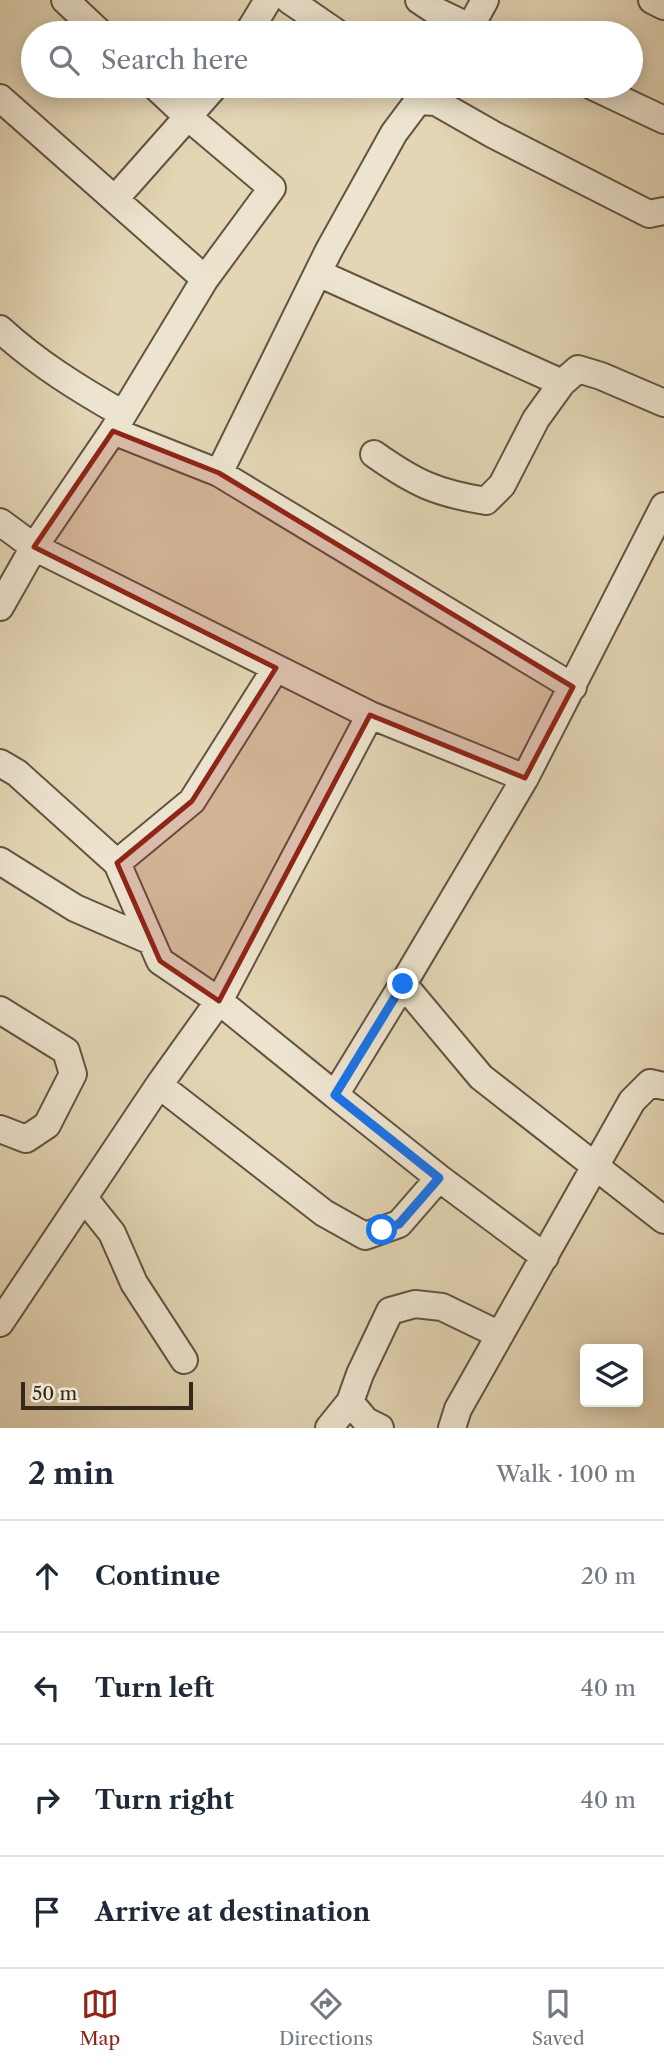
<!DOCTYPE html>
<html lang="en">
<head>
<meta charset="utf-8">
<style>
  :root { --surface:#fff; --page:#f2f2f3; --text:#1f2937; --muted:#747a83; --line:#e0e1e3; --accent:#8f2418 }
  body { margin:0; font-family:"Libre Caslon Text",serif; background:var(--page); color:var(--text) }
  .controls { position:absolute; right:21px; bottom:21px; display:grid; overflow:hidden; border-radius:7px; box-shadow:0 4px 18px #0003 }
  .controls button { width:63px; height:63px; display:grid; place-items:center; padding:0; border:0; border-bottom:2px solid var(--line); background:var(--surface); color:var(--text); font:35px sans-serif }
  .scale { position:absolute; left:21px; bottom:18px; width:172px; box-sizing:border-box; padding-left:7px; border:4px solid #35291c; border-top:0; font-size:19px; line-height:24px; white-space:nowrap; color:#35291c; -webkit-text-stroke:5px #ede4cf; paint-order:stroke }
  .stop { position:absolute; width:21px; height:21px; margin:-16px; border:5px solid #1a73e8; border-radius:50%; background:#fff }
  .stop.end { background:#1a73e8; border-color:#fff; box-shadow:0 2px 7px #0008 }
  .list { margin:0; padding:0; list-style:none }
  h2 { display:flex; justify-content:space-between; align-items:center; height:91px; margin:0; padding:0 28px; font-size:30px }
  h2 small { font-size:23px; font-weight:400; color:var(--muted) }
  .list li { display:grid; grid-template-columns:46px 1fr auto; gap:21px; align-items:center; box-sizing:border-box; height:112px; padding:0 28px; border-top:2px solid var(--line) }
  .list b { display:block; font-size:26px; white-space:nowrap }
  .list em { font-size:23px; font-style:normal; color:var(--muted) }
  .icon { flex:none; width:38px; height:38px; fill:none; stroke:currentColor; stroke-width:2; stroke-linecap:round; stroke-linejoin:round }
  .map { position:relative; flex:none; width:664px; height:1428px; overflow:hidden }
  .search { position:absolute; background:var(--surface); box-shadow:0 4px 18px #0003; left:21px; right:21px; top:21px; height:77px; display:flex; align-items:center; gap:18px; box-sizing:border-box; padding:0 24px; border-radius:38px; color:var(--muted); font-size:26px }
  .sheet { height:539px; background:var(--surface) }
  nav { display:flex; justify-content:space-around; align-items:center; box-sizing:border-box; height:98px; border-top:2px solid var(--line); background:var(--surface); font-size:19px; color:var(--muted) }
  nav a { display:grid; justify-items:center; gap:4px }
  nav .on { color:var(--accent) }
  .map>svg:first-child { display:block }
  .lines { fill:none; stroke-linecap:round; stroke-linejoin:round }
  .minor-casing { stroke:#615442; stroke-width:30 }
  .minor { stroke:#ede4cf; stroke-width:26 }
  .route { stroke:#1a73e8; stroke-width:9 }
  .marked { fill:#8f2418; fill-opacity:0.2; stroke:#8f2418; stroke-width:5; stroke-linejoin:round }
</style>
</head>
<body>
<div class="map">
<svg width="664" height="1428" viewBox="0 0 664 1428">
  <rect width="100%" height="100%" fill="#e4d6b5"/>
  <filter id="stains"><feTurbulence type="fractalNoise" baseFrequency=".00286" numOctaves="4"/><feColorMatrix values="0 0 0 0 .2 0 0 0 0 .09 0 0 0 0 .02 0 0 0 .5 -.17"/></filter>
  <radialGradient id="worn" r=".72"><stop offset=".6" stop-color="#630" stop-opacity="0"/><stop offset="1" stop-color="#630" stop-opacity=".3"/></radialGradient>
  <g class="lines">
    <g class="minor-casing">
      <path id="minor" d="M65,0l35,33
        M289,0l48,33
        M419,0l15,10 48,23
        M652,0l12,6
        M248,33l20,-33
        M467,33l18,-33
        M592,86l72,34
        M0,98l205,181
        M115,199l100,-113
        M318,273l244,110
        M0,329c37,34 79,60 123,85
        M113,431l106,42 354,214
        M374,454c41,29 62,39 112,47l16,-16 34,-66 26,-36 16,-14 23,7 63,27
        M219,473l110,-223 65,-117 24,-32 18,1 58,33 155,79 15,-3
        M0,522l34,25 336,168 155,63 139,-272
        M0,607l34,-60 79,-116 92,-152 67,-91 -84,-71 -33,-31
        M0,763l17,10 100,90 43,98 59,40 116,94 68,-111 78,93 183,143
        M0,861l75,47 76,33
        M117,863l75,-62 84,-133
        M403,984l122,-206
        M0,1010l66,41 7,23 -26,51 -21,14 -26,-10
        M159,1085l165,128 41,23 34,-12 40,-46
        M335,1095l104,83 106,79
        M84,1198l28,35 22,50 50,77
        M0,1323l159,-238 60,-84 151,-286
        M329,1428l21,-26
        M380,1428l-14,-7 -16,-19 10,-28 30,-63 25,-7 27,3 58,28
        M452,1428l6,-19 174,-308 18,-18 14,3"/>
    </g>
    <use href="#minor" class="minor"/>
  </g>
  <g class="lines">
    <path class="route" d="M382,1230l17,-6 40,-46 -104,-83 68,-111"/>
  </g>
  <path class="marked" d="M113,431l106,42 354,214 -48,91 -155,-63 -151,286 -59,-40 -43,-98 75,-62 84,-133 -242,-121z"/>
  <rect width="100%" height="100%" filter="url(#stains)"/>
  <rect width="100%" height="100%" fill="url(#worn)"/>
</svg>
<div class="controls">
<button><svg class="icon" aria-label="layers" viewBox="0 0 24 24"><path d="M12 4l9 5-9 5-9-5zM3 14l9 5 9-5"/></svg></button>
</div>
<div class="scale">50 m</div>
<div class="stop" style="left:382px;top:1230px"></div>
<div class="stop end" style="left:403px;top:984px"></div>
<div class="search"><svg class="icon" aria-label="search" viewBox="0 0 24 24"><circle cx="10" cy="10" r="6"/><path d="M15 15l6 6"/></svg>Search here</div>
</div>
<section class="sheet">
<h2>2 min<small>Walk · 100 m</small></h2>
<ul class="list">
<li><svg class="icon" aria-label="ahead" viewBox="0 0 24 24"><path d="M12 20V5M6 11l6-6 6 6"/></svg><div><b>Continue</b></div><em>20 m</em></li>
<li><svg class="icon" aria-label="left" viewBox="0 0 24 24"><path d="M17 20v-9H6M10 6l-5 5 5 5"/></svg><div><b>Turn left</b></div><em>40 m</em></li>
<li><svg class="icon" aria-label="right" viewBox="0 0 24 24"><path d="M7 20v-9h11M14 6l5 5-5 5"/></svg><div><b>Turn right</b></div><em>40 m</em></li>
<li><svg class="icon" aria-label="arrive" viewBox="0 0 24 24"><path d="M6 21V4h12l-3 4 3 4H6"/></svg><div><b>Arrive at destination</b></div></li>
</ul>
</section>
<nav>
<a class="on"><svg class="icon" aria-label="map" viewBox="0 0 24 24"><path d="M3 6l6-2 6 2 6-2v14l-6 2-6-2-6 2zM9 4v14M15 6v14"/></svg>Map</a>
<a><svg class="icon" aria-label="directions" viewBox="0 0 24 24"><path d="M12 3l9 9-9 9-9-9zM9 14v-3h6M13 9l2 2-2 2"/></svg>Directions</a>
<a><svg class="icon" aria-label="saved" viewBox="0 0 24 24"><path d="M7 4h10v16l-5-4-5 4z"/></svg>Saved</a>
</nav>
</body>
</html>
